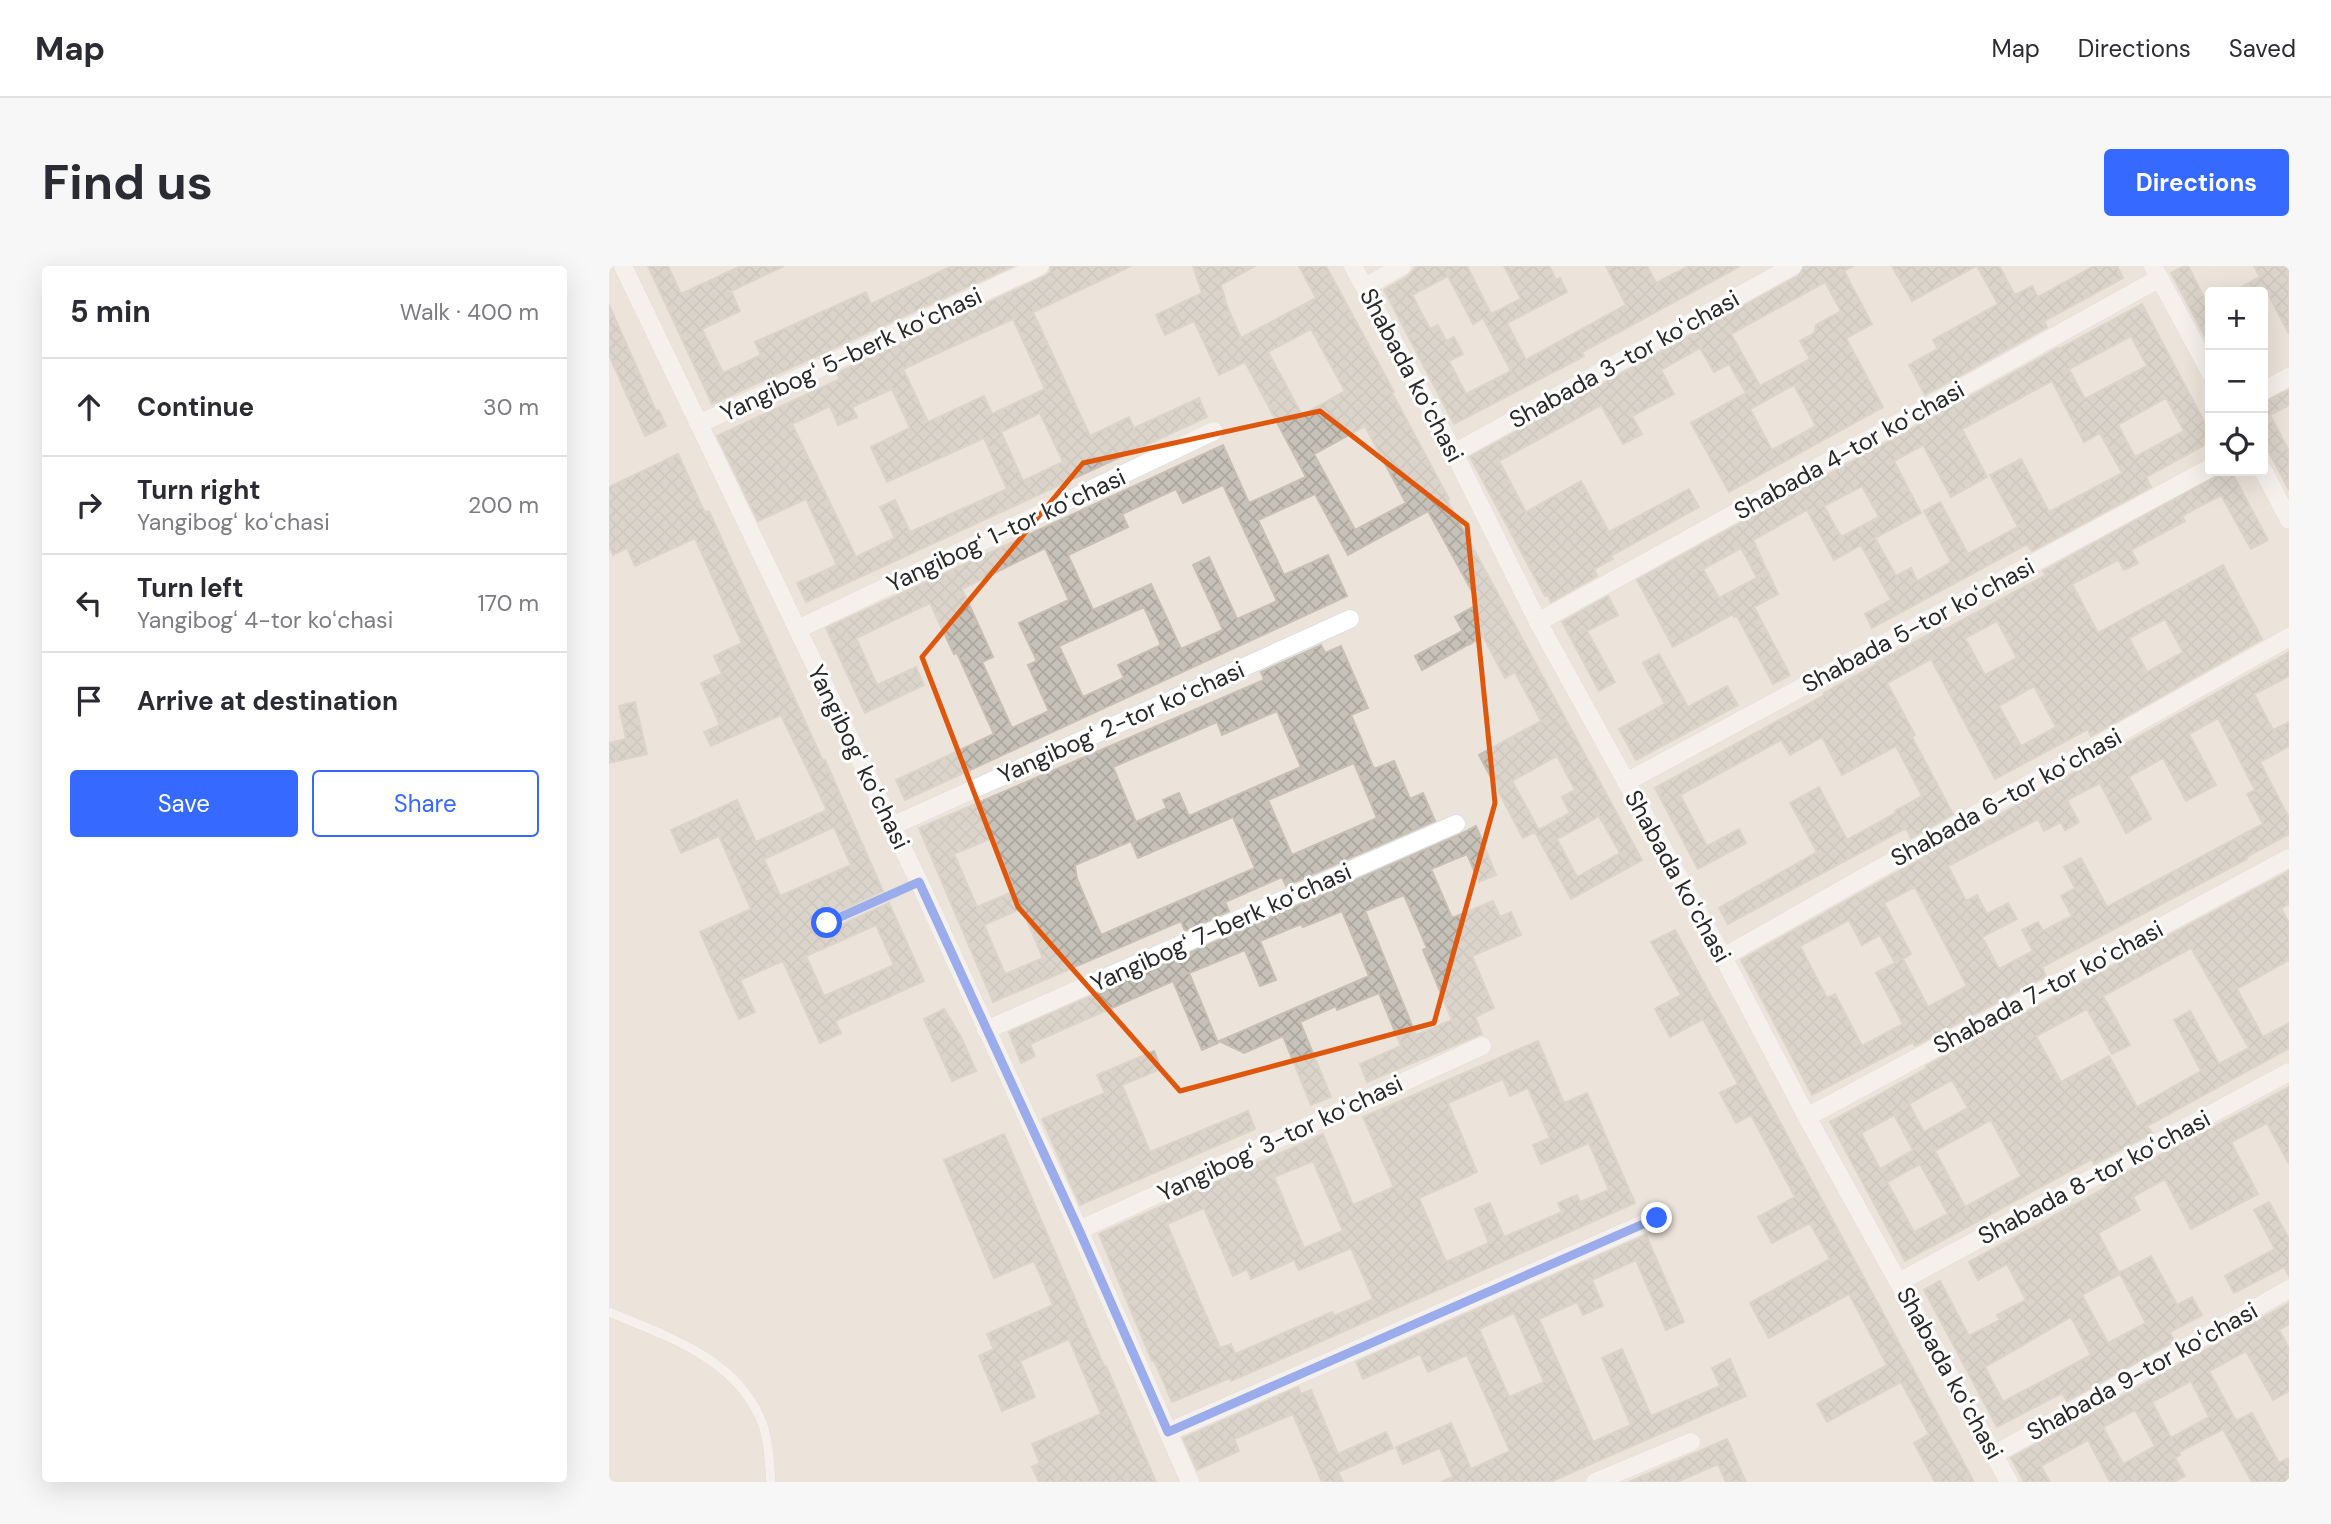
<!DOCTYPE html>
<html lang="en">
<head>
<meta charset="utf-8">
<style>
  :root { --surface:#fff; --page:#f7f7f7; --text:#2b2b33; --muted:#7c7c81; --line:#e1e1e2; --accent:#3569ff }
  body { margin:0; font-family:"DM Sans",sans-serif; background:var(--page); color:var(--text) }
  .controls { position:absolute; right:21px; top:21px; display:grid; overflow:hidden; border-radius:7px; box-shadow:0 7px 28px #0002 }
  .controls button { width:63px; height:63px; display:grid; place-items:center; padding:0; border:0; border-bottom:2px solid var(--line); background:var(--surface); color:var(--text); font:35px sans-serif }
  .stop { position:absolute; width:21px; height:21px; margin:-16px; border:5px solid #3569ff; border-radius:50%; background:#fff }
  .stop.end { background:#3569ff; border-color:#fff; box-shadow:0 2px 7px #0008 }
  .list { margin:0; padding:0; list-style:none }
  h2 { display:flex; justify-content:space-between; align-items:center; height:91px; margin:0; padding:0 28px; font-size:30px }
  h2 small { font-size:23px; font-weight:400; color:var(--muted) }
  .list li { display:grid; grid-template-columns:46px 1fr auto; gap:21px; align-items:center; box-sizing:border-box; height:98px; padding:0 28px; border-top:2px solid var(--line) }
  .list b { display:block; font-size:26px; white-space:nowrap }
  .list p { margin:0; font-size:23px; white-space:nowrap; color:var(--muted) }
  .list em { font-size:23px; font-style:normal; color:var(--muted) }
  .actions { display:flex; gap:14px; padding:21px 28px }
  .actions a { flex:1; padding:16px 0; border:2px solid var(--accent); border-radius:7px; text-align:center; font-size:24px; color:var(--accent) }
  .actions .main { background:var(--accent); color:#fff }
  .icon { flex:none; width:38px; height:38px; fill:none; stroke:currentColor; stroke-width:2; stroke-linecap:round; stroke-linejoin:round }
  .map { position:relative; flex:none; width:1680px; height:1216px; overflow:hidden; border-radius:7px }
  header { display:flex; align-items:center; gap:42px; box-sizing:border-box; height:98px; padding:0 35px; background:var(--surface); border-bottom:2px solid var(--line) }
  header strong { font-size:33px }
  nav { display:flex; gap:38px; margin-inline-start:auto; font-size:24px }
  .intro { display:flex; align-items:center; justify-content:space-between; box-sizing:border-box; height:168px; padding:0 42px }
  h1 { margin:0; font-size:49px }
  .button { padding:18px 32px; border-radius:7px; background:var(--accent); color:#fff; font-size:24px; font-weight:700 }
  main { display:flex; gap:42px; padding:0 42px }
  aside { flex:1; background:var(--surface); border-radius:7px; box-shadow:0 7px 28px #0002 }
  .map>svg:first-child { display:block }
  .building { fill:url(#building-cross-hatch); stroke:#c8bfb4; stroke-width:2; fill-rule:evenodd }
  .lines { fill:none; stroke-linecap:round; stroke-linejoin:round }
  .lane-casing { stroke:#d0d5e3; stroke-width:10 }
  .street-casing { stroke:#d0d5e3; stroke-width:19 }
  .lane { stroke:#fff; stroke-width:9 }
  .street { stroke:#fff; stroke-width:18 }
  .route { stroke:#3569ff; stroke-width:9 }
  .marked { fill:none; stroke:#de570d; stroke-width:5; stroke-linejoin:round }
  .labels { text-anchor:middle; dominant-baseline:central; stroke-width:6; stroke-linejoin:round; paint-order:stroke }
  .street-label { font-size:24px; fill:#292929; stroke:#fff }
</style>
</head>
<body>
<header>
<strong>Map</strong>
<nav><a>Map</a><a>Directions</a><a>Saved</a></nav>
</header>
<div class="intro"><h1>Find us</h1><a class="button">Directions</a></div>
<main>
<aside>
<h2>5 min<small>Walk · 400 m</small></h2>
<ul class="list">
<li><svg class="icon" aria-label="ahead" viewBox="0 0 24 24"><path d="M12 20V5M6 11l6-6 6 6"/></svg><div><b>Continue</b></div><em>30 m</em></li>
<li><svg class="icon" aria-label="right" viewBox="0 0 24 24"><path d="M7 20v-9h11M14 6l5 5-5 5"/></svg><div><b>Turn right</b><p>Yangibogʻ koʻchasi</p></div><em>200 m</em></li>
<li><svg class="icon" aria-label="left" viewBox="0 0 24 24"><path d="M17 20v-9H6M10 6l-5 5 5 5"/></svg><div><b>Turn left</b><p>Yangibogʻ 4-tor koʻchasi</p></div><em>170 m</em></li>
<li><svg class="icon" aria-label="arrive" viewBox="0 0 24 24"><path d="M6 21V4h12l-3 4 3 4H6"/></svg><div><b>Arrive at destination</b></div></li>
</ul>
<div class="actions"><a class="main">Save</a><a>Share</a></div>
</aside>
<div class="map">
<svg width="1680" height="1216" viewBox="0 0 1680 1216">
  <defs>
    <pattern id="building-cross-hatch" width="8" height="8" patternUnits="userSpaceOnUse" patternTransform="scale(1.75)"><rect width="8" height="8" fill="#c7c2b9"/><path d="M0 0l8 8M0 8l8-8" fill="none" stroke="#aba79f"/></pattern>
  </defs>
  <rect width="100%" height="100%" fill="#ece3da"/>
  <path class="building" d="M39,0h20l13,28 60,-28h43l-53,25 9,20 -38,18 21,44 38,-18 -6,-13 111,-50 5,12 81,-38h61l-301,138z
    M442,0h80l-98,46 57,124 39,-19 5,11 65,-30 8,19 -401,185 -9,-19 40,-18 -31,-66 -48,22 -41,-85 123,-57 -3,-6 208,-97 5,-4zM404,53l32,70 -53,25 -8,-18 -56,26 -25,-53zM283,123l18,39 -39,19 16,35 97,-44 23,51 -97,43 -15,-32 -15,7 15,31 -39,19 -64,-133 38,-18 8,19 19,-8 -5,-10zM431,147l23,49 -40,19 -22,-49z
    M584,0h62l-34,19 6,21 14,32 75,-40 -17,-32h27l68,126 -2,1 57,106 -2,1 195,360 -71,39 -36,-67 -12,6 -44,-83 62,-34 -26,-49 -10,6 -22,-42 -13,8 -15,-27 24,-13 -51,-93 -80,44 -33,-61 -57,26 26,55 44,-20 19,41 -442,204 -9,-20 98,-46 -37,-81 -3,1 -24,-51 -74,35 21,47 39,-18 8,18 -59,28 -39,-85 397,-183 26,58 57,-26 -61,-115 -26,13 -25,-54 -29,14 -9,-20 46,-22zM702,63l34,62 -43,24 -34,-63zM756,160l41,77 -51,27 -41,-76zM614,219l54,116 -40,18 -28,-62 -16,8 30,65 -42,19 -30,-65 -58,26 -25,-55 60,-28 -6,-13 54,-25 7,14zM436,282l24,52 -50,23 18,38 -9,4 21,46 -37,17 -30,-66 11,-5 -31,-68zM535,341l17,38 -43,20 6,13 -41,19 -24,-51zM948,490l18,34 -13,7 8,16 -31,17 -27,-49zM990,550l21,37 -43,24 -20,-38z
    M808,0h50l24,48 30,-15 -17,-33h45l7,14 4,-2 7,14 -60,31 19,37 100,-55 -20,-39h41l9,17 33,-17h51l-158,86 2,4 -130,68 -70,-134 24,-14zM839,10l25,48 10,-6 28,53 -45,23 -17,-33 14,-7 -9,-17 -8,4 -8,-16 -8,4 -18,-34z
    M1195,0h49l-9,5 28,53 -26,14 37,69 -154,85 -38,-69 55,-30 -17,-29 -15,8 -14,-24 -39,22 13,24 -42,22 10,18 -19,10 -22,-39 -102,56 27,51 55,-31 28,51 80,-43 10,18 -88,49 2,3 -19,10 3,7 -46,26 -3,-7 -3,1 -75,-139 328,-181zM1216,16l16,29 -25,14 -2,8 -14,8 10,18 -50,27 -29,-52zM1185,119l22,41 -44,24 -22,-41z
    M1283,0h84l-64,35z
    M1368,0h22l16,29 17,-9 6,11 56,-31h23l6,12 -79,43 3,6 -122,68 -16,-30 29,-16 -5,-9 65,-36z
    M1575,0h4l22,43v37l-39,-73z
    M1645,0h35v68l-22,-42h-35l28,-15z
    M1533,38l68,129v9l-64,35 5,10 -119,64 -5,-7 -155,84 -7,-14 26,-14 -30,-55 -27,15 -27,-50 -54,30 14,31 -11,5 -15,-28 -38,21 16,29 49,-26 10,22 -24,13 36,68 -17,9 -36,-68 -3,1 -1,-3 -60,33 -36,-67 421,-232 1,1zM1522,70l16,30 -62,33 -16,-30zM1443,115l32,61 16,-9 22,40 -73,39 -28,-53 -31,16 28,52 -50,27 -28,-52 -16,9 27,51 -34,19 -6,-13 -15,8 -21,-38 46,-25 -27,-52 29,-16 28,52 36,-20 -25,-48zM1557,132l18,33 -49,26 -17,-32zM1253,220l17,31 -38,20 -17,-31z
    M0,39l47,106 3,-1 7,16 -21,10 -36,-81z
    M1680,124v15l-19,10 19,36v39l-26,-49v-39z
    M69,188l27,59 4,-2 114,250 2,-1 58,131 -59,27 -4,5 1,4 5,4 4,-1 59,-27 35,78 -89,40 6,12 -21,10 -37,-82 -43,19 15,32 -16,7 -39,-87 51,-23 -32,-73 -38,17 -10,-23 66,-30 19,42 71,-32 -46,-95 -70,31 -7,-14 16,-7 -19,-42 21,-9 -8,-18 28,-13 -47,-105 -60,28 -8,-18 -14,7 -4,-9v-59zM225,561l17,38 -71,31 -16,-37zM267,659l18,40 -70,31 -18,-40z
    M1617,205h5l37,69 -17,9 -30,-54 -39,21 3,5 -54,29 7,13 -14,7 -6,-10 -46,24 26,49 125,-68 39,74 -171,97 -3,-7 -93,50 -64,-120 -44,24 28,52 -3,2 41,77 -42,24 -4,-8 -3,-1 -176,95 -9,-16 98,-56 -27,-49 29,-16 28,53 49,-27 -1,-2 27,-15 -26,-50 -54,29 -20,-38 -32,18 -9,-15 -101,55 27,51 32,-17 7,14 -48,26 -43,-81 170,-93 -1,-2 53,-29 -1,-1 64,-35 2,3 104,-56 -3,-4zM1556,353l18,33 -36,20 -18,-34zM1388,355l20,37 -32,17 -20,-37zM1425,420l22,41 -35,19 -22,-40z
    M999,330l10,19 -31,16 28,51 -16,9 -37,-69z
    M853,365l7,13 -47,26 -7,-14z
    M712,379l4,8 16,-7 27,62 -17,7 23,54 20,-8 16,38 13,-6 12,28 -149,65 -4,-9 -57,25 4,9 -44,20 -4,-10 -188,81 -74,-174 345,-148 -3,-8zM668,445l24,56 -112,49 -10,-23 -16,7 4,8 -31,14 -23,-55 104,-45 5,13zM745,497l23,55 -85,37 -24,-55zM624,551l22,51 -154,67 -24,-56 -2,-14 56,-24 7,17zM383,572l23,53 -38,16 -23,-53zM413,642l21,50 -38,16 -21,-49z
    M1680,386v24l-35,18 19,36 16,-8v24l-29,16 29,56v16l-43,23 1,2 -205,108 4,9 -131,70 -2,-4 -101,53 -71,-135zM1609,452l37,72 -8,4 16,30 -156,83 -26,-49 -17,9 11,21 -14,8 11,20 -29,15 -5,-9 -16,8 11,21 -34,18 -17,-32 35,-18 -9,-16 -21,11 -10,-19 -11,6 -18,-35 90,-47 6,12 17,-9 4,8 14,-8 -12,-22 33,-17 26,50 25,-14 -22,-42 34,-19 23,43 30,-16 -27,-51zM1306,621l52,99 -39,21 -25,-48 8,-5 -27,-51zM1240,654l13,25 18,-10 15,28 -19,10 27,51 -41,22 -27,-52 -8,4 -27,-52z
    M1050,388l29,53 39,-21 11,19 -102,55 -17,-31 46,-25 -22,-41z
    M26,436l12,52 -38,9v-20l17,-4 -7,-33z
    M867,560l20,49 -17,7 -12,-28 -36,15 21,49 41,-17 7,16 11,-5 10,23 -49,21 22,52 -19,9 7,17 -115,48 -7,-18 41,-18 -22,-53 -42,17 -1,-4 -36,16 31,75 -20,8 -28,-69 -39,17 -25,-12 150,-65 -27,-65 -39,16 -2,-3 -41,17 16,39 -16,6 -15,-36 -56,23 29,70 -16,7 -29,-69 -143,63 5,12 -14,7 -12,-31 452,-198zM795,629l23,53 -4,2 29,70 -36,15 -51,-124z
    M1680,605v33l-8,4 8,15v37l-52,29 26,48 26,-14v25l-142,78 5,7 -58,31 -2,-5 -187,102 -75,-139 97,-54 -1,-2zM1582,682l58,100 -30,16 -29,-53 -16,9 27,51 -64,36 -28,-51 -48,26 -25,-46 51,-27 25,45 18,-9 -27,-49zM1343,814l16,28 -44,24 -15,-28zM1285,849l19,35 -33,19 -19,-36zM1382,854l30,56 -56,31 -30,-56zM1311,898l28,50 -34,18 -27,-50z
    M1066,664l87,159 212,393h-39l-21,-39 15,-9 -28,-52 -74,40 -10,-18 70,-39 -38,-71 -80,44 -10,-18 -9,-17 80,-44 -20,-36 -38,20 -14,-26 37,-20 -44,-82 -15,8 -16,-30 18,-9 -35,-65 -33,18 -15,-28 26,-14 -30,-53z
    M335,743l17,28 15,34 -24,10 -28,-62z
    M929,775l26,62 23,-10 48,110 -404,178 -1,-3 -58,24 -18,-42 -2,1 -53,-127 224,-100 30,71 41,-18 -31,-70zM894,813l7,17 18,-8 22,50 -17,7 8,19 48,-21 20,47 -29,12 -3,-7 -19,8 4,9 -58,25 -14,-34 -15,6 14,34 -43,19 -27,-64 58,-26 -29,-69zM704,895l30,70 -39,17 -30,-71zM595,942l29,68 14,-7 4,10 43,-19 5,10 52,-22 22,51 -39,17 -2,-4 -97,42 -4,-10 -11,4 -53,-124z
    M545,785l7,18 -39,16 28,67 98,-41 7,18 -175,76 -38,-86 63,-26 -8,-18z
    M1680,821v77l-22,-41 -36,19 27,52 -67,35 -26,-50 -32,18 7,13 -42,23 21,40 32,-17 26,49 15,-8 10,18 -32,17 4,9 -107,60 -5,-8 -65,34 -73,-137 16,-9 29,55 31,-16 -3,-5 29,-15 -19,-36 -29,16 -9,-18 138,-75 -2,-3zM1511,1008l26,49 -38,20 -26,-48zM1462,1051l20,38 -88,47 -18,-35z
    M395,868l100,232h2l50,116h-117l-7,-15 8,-4 -8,-19 69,-30 -32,-75 -49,22 15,36 -33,14 -23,-55 15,-7 -7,-15 66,-29 -19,-44 -40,17 -50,-118z
    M1660,936l20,37v37l-5,-9 -50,26 -9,-17 50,-27 -21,-39z
    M1037,969l38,87 -18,8 -30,-70 -44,20 11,26 -20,9 -6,-13 -38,17 54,123 38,-17 -29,-67 20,-9 29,67 69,-30 -8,-18 18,-9 16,37 -196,86h-109l12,-5 -13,-29 -37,16 -7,-17 55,-24 20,46 39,-18 -43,-96 -39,17 -8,-18 -57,25 -7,-17zM905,1047l30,69 -35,15 -30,-68z
    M1680,1037v21l-10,6 10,18v43l-16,9 -27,-49 -37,20 27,50 16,-8 27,50 10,-5v24h-37l-29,-53 -44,23 1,3 -5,3 10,18 -12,6h-63l-22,-42 -47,26 9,16h-26l-13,-24zM1582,1115l18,36 -38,21 -19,-36zM1526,1144l20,36 -32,18 -20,-37z
    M689,1121l3,7 10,-4 27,64 48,-22 7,16 -55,24 5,10h-21l-29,-68 -59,25 5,12 -42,19 -14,-32z
    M1118,1173l19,43h-20l-8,-18 -41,18h-48z"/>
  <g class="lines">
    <g class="lane-casing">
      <path id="lane" d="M218,658l92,-42
        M0,1046c56,24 125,45 151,106 9,19 9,43 11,64"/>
    </g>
    <g class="street-casing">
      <path id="street" d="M14,0l296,616 160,348 111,252
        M744,0l101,187 84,169 185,335 84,160 202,365
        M1544,0l57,106
        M756,21l37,-21
        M1654,125l26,-14
        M90,158l341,-158
        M845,187l339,-187
        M1654,204l26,50
        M929,356l622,-344
        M189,363l416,-198
        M1017,516l584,-314
        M283,560l458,-207
        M1114,691l566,-320
        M377,764l470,-206
        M1198,851l482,-259
        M470,964l403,-184
        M1290,1016l390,-210
        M559,1166l489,-214
        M1386,1188l294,-165
        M986,1216l96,-40"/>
    </g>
    <use href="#lane" class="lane"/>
    <use href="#street" class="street"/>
  </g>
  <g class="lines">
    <path class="route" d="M218,657l92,-41 160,348 89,202 489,-214"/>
  </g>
  <path d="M0 0H1680V1216H0ZM711,145l147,114 28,278 -61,220 -254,68 -162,-184 -96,-250 161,-194z" fill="#ece3da" fill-opacity=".55" fill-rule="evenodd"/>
  <path class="marked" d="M711,145l147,114 28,278 -61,220 -254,68 -162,-184 -96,-250 161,-194z"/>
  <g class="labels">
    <g class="street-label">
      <text transform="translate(242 88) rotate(-25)">Yangibogʻ 5-berk koʻchasi</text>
      <text transform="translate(1015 93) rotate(-29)">Shabada 3-tor koʻchasi</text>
      <text transform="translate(803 109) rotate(62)">Shabada koʻchasi</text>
      <text transform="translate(1240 184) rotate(-29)">Shabada 4-tor koʻchasi</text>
      <text transform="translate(397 264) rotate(-25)">Yangibogʻ 1-tor koʻchasi</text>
      <text transform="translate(1309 359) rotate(-28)">Shabada 5-tor koʻchasi</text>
      <text transform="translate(512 456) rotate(-24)">Yangibogʻ 2-tor koʻchasi</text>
      <text transform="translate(250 491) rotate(64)">Yangibogʻ koʻchasi</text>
      <text transform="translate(1397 531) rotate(-29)">Shabada 6-tor koʻchasi</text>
      <text transform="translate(1069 610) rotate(61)">Shabada koʻchasi</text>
      <text transform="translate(612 661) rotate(-24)">Yangibogʻ 7-berk koʻchasi</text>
      <text transform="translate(1439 721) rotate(-28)">Shabada 7-tor koʻchasi</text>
      <text transform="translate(671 872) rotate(-25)">Yangibogʻ 3-tor koʻchasi</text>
      <text transform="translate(1485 911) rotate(-28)">Shabada 8-tor koʻchasi</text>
      <text transform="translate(1533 1105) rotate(-29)">Shabada 9-tor koʻchasi</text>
      <text transform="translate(1341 1107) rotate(61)">Shabada koʻchasi</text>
    </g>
  </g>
</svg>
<div class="controls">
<button>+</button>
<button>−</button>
<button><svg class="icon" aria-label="locate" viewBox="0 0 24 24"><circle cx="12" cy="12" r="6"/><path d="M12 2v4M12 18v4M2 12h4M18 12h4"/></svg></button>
</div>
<div class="stop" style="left:218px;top:657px"></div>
<div class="stop end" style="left:1048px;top:952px"></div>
</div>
</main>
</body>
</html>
